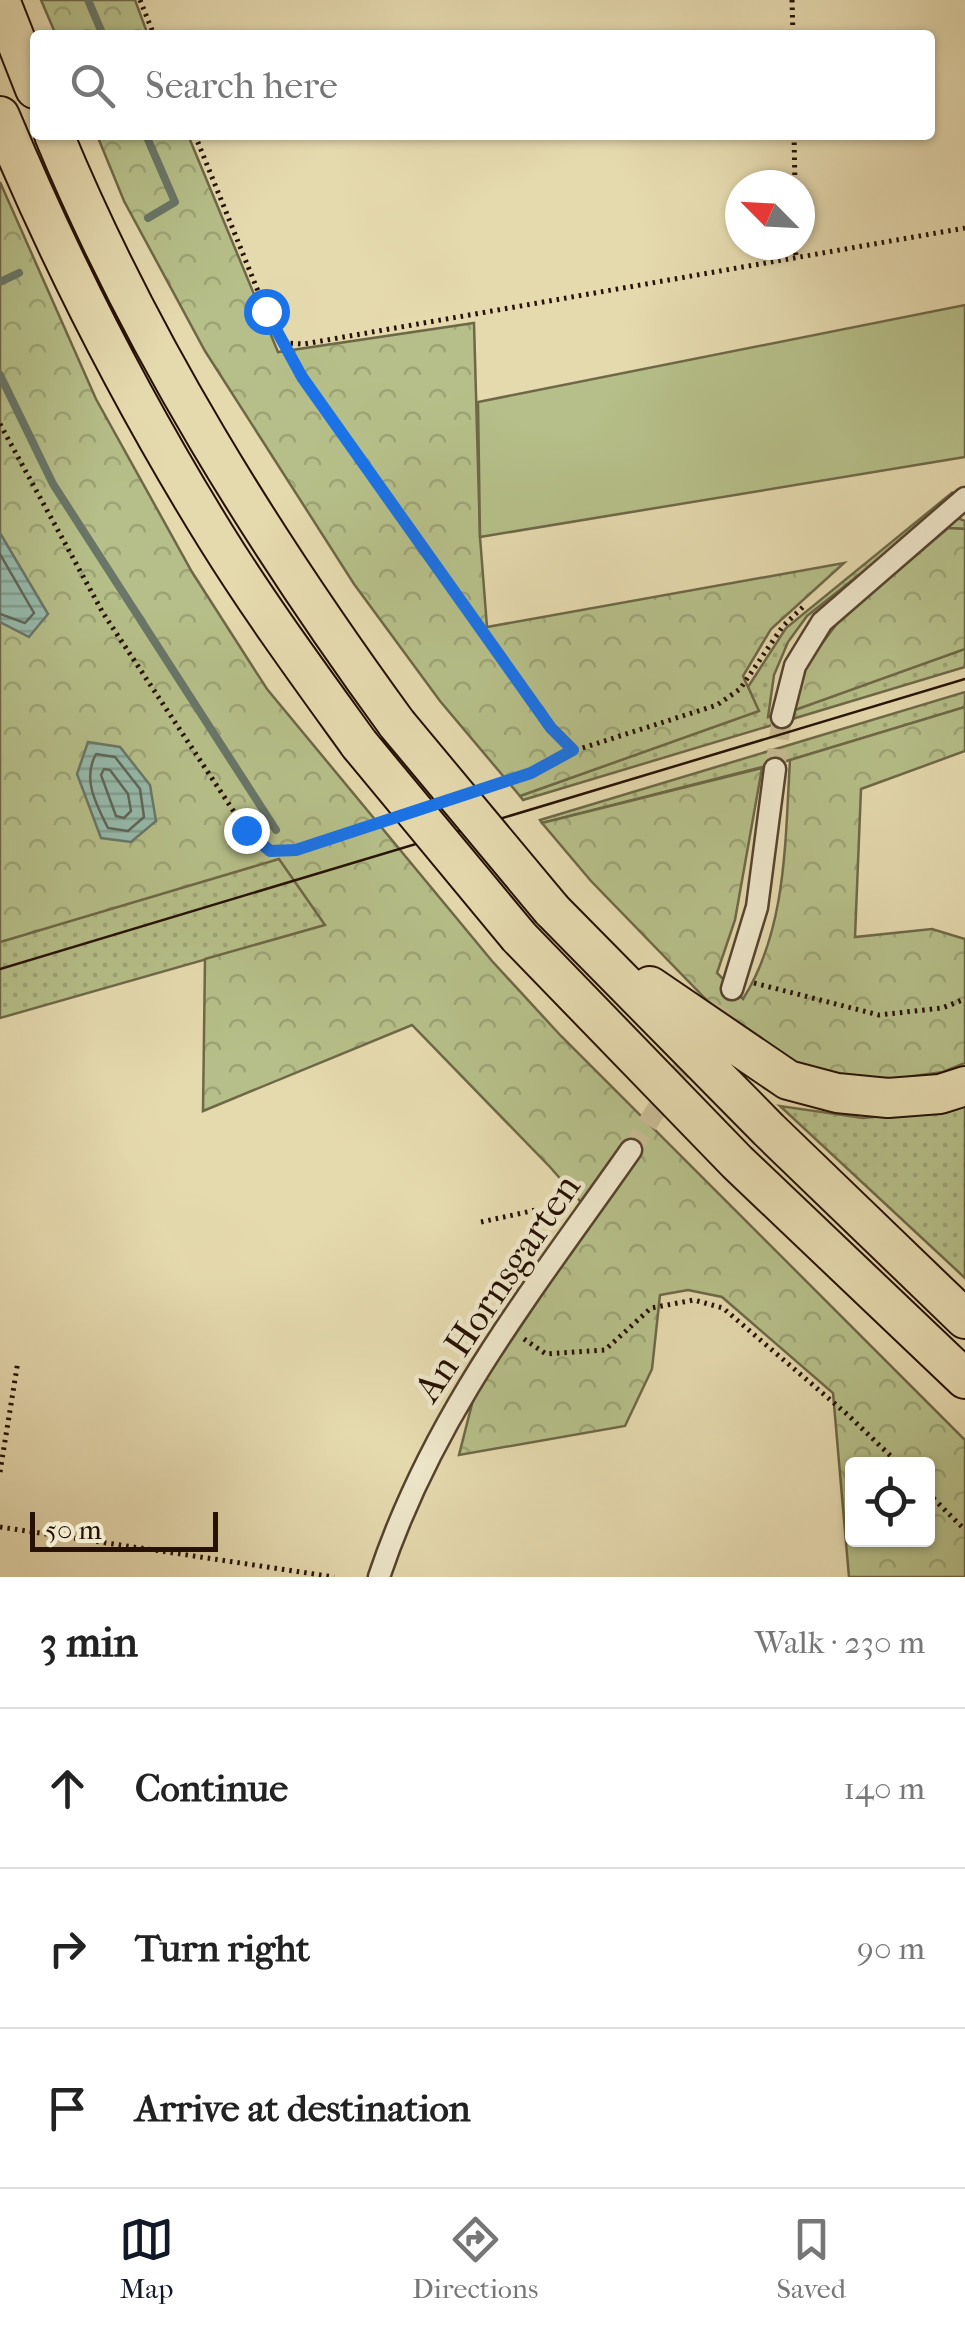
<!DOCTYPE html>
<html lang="en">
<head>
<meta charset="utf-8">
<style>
  :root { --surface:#fff; --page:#f6f6f6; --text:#222; --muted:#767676; --line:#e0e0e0; --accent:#111827 }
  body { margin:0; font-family:"IM FELL French Canon",serif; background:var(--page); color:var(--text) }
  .controls { position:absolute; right:30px; bottom:30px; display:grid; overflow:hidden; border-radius:10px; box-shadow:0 2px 8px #0004 }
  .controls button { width:90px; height:90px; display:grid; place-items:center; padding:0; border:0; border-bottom:2px solid var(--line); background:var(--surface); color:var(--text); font:50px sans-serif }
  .compass { position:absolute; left:725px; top:170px; width:90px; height:90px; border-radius:50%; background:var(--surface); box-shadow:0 2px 8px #0004; rotate:294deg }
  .scale { position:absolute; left:30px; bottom:25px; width:188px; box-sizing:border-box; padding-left:10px; border:5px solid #261103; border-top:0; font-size:28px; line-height:35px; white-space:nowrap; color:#261103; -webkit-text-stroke:8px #eee6ca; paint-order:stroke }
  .stop { position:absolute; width:30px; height:30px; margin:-22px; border:8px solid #1a73e8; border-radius:50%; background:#fff }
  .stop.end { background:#1a73e8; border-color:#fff; box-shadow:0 2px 10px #0008 }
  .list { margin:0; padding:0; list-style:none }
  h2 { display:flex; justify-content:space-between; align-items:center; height:130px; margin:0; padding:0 40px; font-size:42px }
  h2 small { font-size:32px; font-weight:400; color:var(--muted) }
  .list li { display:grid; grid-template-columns:65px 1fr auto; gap:30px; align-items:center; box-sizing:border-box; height:160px; padding:0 40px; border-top:2px solid var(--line) }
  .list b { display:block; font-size:38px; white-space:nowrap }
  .list em { font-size:32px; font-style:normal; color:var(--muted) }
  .icon { flex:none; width:55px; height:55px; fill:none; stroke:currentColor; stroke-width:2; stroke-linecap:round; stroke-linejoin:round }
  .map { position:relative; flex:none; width:965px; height:1577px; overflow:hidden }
  .search { position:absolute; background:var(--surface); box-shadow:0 2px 8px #0004; left:30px; right:30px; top:30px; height:110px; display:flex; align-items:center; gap:25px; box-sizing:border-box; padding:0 35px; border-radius:10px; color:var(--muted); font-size:38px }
  .sheet { height:610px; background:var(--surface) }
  nav { display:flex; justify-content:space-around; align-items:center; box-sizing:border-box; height:140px; border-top:2px solid var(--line); background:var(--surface); font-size:28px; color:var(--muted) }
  nav a { display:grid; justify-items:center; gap:5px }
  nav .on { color:var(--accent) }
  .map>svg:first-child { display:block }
  .grass { fill:url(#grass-dots); stroke:#6e6846; stroke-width:2.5 }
  .forest { fill:url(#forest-crowns); stroke:#6e6846; stroke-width:2.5; fill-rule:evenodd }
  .garden { fill:#b6bf89; stroke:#6e6846; stroke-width:2.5 }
  .water { fill:url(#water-rules); stroke:#697668; stroke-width:2.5 }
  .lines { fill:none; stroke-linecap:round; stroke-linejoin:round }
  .shore { stroke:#5e6658; stroke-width:2.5 }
  .stream { stroke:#697668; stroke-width:8 }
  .minor-tunnel { stroke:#c8bb94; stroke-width:20; stroke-dasharray:20 10; stroke-linecap:butt }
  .minor-casing { stroke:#56432e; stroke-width:25 }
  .motorway-casing { stroke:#261103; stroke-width:42 }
  .path { stroke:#261103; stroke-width:5; stroke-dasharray:2.5 5; stroke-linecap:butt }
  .minor { stroke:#eee6ca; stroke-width:20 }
  .motorway { stroke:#e5d9ae; stroke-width:38 }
  .tram { stroke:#261103; stroke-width:2.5 }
  .motorway-bridge-casing { stroke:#261103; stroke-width:42; stroke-linecap:butt }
  .motorway-bridge { stroke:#e5d9ae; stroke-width:38 }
  .route { stroke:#1a73e8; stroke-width:12 }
  .labels { text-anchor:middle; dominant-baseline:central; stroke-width:9; stroke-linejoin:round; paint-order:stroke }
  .street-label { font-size:38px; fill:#261103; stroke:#eee6ca }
</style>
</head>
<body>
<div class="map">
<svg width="965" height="1577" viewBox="0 0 965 1577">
  <defs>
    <pattern id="grass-dots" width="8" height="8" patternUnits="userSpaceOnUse" patternTransform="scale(2.5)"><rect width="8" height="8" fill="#b6bf89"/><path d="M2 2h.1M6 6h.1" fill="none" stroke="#9ca375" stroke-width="1.8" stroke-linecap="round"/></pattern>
    <pattern id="forest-crowns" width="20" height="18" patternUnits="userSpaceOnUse" patternTransform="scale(2.5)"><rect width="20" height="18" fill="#b6bf89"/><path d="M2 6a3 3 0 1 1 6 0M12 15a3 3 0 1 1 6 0" fill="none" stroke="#9ca375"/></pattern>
    <pattern id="water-rules" width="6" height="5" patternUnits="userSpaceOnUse" patternTransform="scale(2.5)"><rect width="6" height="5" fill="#96baac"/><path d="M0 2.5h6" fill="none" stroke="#819f92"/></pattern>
  </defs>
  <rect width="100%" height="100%" fill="#e5d9ae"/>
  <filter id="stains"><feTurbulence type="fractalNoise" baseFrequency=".002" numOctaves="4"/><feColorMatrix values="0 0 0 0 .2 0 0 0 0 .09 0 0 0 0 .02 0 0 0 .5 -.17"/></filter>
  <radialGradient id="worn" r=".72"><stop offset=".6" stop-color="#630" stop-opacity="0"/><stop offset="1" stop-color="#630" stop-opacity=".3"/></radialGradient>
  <path class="grass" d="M953,492l-32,34 -114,90 -19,26 -14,33 -6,42 19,-5 24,-67 144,-128 10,4v8l-17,-1 -153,181 170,-60v18l-442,133 -3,-4 238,-85 -10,-24 38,-59z
    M965,692v15l-175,53 -248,63 -2,-3z
    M279,858l47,67 -326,93v-76z
    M965,1100v178l-185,-172 83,12 63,-6z"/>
  <path class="forest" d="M41,0h94l13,35h-92z
    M97,135h91l90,217 196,-29 6,214 7,90 357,-64 -73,66 -28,47 16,35 -239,85 -80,-95 -86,-117 -149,-233 -81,-150z
    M0,182l96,217 96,173 75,117 225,272 69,75 404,404v137h-116l-16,-184 -111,-96 -34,-7 -28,5 -8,74 -27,57 -166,29 15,-59 120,-179 -44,-50 -138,-142 -209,86 2,-152 120,-34 -46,-66 -279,83zM852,1464h76v76h-76z
    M948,528l17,1v120l-170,61 8,-41 35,-47z
    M965,707v44l-104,38 -6,148 77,-8 33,10v124l-22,9 -79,11 -106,-30 -167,-172 -49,-58 220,-55 -27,152 -18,53 26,26c44,-70 42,-158 47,-239z"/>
  <path class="garden" d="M965,305v152l-485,80 -2,-135z"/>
  <path class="water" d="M0,533l48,81 -19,23 -29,-15z
    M88,742l32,5 30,38 6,36 -25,21 -30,-4 -24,-64z"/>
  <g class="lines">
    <path class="shore" d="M0,554l34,59 -9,10 -25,-9
      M96,754l19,3 25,32 4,28 -16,14 -20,-3c-12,-24 -26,-49 -12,-74z
      M104,769l6,1 18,24 3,17 -7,7 -8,-2 -15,-41z"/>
    <path class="stream" d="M88,0l15,35
      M146,135l29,67 -27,16
      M0,282l19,-9
      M0,375l53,109 223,346"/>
    <path class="minor-tunnel" d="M775,769l7,-52
      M631,1150l101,-161"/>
    <g class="minor-casing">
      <path id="minor" d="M782,717l13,-51 27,-44 143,-124
        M732,989l25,-82 18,-138
        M379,1577c55,-165 154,-287 252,-427"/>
    </g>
    <g class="motorway-casing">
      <path id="motorway" d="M0,0l35,89
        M0,116c61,146 133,287 216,421 44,71 94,139 143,207
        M54,135c87,210 209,405 343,589
        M552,910l217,220 196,189
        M519,937l218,225 228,217
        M650,986l138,94 49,13 51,5 52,-4 25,-8"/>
    </g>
    <path class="path" d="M140,0l14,35
      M792,0l1,35
      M195,135l71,176 36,66 249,351 22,23
      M794,135l1,50
      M795,245l1,12
      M283,343l21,1 661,-116
      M0,424l103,189 143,217 24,21 26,-1 90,-29
      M486,788l45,-15 42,-22 144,-46 23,-16 43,-63 21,-20
      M754,983l125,32 63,-7 23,-9
      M481,1222l55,-12 19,7
      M524,1339l22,15 59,-4 46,-42 43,-8 29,8 125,107 51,49
      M0,1472l18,-111
      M928,1493l37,37
      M0,1527l334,50"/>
    <use href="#minor" class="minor"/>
    <use href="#motorway" class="motorway"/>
    <path class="tram" d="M0,969l965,-290"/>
    <g class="motorway-bridge-casing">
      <path id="motorway-bridge" d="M397,724l155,186
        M359,744l160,193"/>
    </g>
    <use href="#motorway-bridge" class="motorway-bridge"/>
  </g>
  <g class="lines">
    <path class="route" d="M246,830l24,21 26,-1 235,-77 42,-23 -22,-22 -249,-351 -36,-66"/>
  </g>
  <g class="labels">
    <g class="street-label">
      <text transform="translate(497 1288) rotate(-56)">An Hornsgarten</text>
    </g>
  </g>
  <rect width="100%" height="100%" filter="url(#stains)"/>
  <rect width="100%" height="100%" fill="url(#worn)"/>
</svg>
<div class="controls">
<button><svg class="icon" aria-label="locate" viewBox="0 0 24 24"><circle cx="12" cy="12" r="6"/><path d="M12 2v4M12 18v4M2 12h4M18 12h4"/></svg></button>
</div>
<svg class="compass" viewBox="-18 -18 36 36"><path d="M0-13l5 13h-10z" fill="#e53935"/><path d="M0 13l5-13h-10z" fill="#767676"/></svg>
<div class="scale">50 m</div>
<div class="stop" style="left:266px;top:311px"></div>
<div class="stop end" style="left:246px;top:830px"></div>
<div class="search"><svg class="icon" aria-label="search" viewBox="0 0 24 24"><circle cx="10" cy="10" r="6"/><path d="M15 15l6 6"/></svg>Search here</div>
</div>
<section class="sheet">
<h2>3 min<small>Walk · 230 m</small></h2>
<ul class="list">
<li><svg class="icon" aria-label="ahead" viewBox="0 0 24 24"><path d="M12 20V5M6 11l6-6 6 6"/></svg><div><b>Continue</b></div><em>140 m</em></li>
<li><svg class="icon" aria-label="right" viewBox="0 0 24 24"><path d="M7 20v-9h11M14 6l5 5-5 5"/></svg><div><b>Turn right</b></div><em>90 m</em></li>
<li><svg class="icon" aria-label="arrive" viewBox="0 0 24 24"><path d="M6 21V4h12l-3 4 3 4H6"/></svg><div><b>Arrive at destination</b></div></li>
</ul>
</section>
<nav>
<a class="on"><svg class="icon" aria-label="map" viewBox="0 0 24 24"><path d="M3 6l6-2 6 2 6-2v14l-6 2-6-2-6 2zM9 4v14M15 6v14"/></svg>Map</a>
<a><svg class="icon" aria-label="directions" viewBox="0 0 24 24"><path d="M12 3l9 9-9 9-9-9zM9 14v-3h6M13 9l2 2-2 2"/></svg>Directions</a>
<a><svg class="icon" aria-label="saved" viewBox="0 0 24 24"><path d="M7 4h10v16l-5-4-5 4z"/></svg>Saved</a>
</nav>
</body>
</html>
